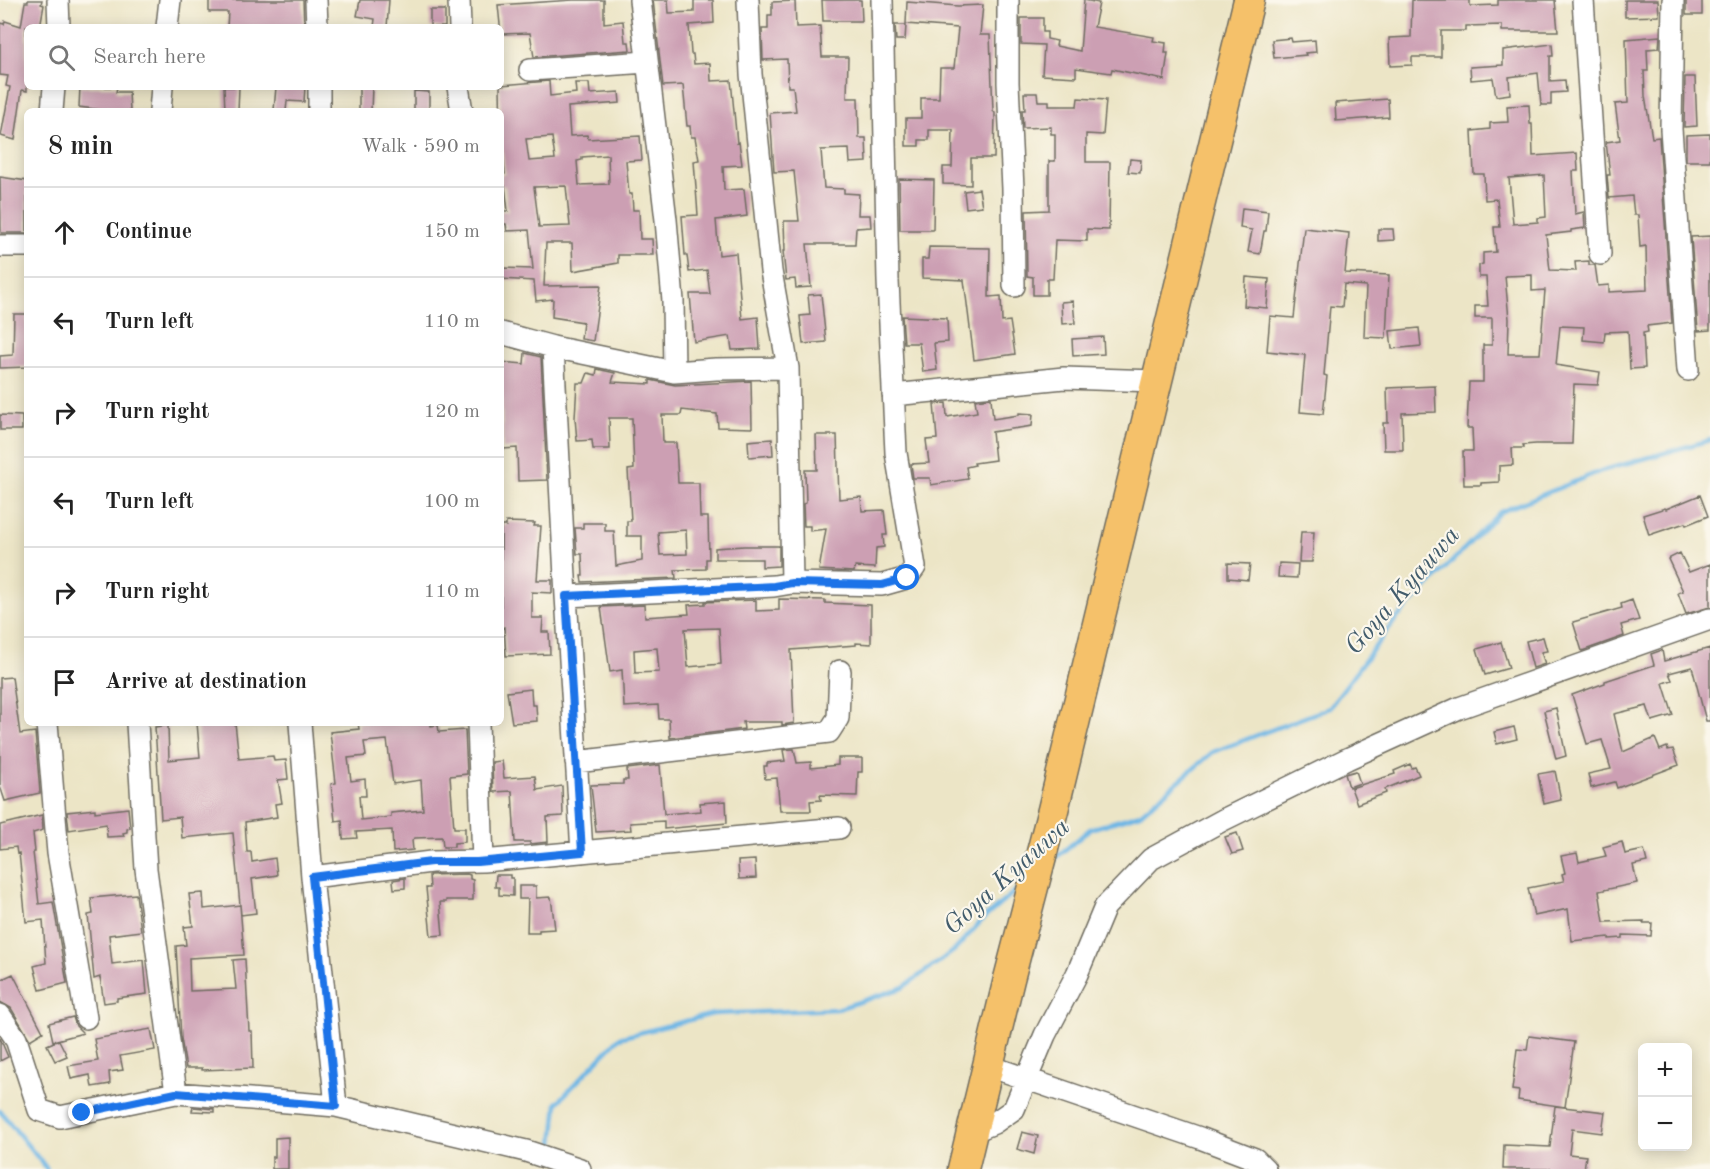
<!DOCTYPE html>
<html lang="en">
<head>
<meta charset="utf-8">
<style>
  :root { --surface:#fff; --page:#f6f6f6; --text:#222; --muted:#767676; --line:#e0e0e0 }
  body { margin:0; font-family:"Old Standard TT",serif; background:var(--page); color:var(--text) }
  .controls { position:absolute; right:18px; bottom:18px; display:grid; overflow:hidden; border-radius:9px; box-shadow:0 3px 15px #0003 }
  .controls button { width:54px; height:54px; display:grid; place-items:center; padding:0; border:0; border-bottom:2px solid var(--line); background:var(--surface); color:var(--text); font:30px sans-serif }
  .stop { position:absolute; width:18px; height:18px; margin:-14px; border:4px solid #1a73e8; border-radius:50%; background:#fff }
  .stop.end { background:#1a73e8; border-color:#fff; box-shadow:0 2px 6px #0008 }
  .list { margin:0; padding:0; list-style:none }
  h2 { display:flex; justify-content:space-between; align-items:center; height:78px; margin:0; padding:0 24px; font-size:26px }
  h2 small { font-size:20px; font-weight:400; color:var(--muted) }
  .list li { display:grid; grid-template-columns:39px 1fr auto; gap:18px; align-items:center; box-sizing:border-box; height:90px; padding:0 24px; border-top:2px solid var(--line) }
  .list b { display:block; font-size:22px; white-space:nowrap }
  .list em { font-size:20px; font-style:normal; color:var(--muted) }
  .icon { flex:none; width:33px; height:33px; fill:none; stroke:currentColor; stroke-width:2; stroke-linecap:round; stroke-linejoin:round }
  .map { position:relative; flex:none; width:1710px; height:1169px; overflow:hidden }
  .search { position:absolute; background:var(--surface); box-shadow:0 3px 15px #0003; left:24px; top:24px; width:480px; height:66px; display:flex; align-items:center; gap:15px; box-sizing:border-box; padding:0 21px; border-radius:9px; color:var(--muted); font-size:22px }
  .panel { position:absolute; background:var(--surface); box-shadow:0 3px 15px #0003; left:24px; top:108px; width:480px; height:618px; border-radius:9px }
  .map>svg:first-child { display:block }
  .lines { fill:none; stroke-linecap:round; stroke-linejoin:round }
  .stream { stroke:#6db6e5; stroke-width:4.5 }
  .building { fill:#cc9fb3; fill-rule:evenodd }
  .minor-casing { stroke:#6f6c61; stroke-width:24 }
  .highway-casing { stroke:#6f6c61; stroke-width:33 }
  .minor { stroke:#fff; stroke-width:21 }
  .highway { stroke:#f5c16b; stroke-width:30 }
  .route { stroke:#1a73e8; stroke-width:8 }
  .labels { text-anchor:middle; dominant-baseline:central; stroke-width:4.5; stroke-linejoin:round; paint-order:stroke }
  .water-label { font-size:26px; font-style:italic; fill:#425c6c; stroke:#fbf7ec }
</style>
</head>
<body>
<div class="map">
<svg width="1710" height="1169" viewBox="0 0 1710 1169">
  <rect width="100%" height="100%" fill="#fbf7ec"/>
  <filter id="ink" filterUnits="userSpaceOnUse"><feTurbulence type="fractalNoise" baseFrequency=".0167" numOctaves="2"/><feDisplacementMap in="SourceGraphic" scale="12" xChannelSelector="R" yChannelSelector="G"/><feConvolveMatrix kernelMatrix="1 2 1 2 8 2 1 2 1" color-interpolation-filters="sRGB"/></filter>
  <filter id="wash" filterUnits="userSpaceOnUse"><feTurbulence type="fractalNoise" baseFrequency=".008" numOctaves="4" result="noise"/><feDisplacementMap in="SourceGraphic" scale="24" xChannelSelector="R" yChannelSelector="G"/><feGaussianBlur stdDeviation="1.35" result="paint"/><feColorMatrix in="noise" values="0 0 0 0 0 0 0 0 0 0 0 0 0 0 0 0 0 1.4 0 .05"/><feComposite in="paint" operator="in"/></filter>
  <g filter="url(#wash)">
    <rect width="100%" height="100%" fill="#ece5c6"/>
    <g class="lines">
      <path class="stream" d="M1053,860l37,-31 50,-15 73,-62 116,-44 67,-89 104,-107 101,-41 109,-31
        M0,1111l47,58
        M552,1155l5,-52 62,-65 94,-24 124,-5 65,-21 53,-38 28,-31 38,-33"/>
    </g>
    <g id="blocks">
      <path class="building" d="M28,0h14l-1,4 3,1 -4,22h-14l1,64 -5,-1 -7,50 -14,-4 9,-49 -4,-1 2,-10 -8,-1v-52l4,1 1,-3 16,5 4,-24h3z
        M209,0h94l1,27h-77l1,-15h-19z
        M360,0h29l-2,27h-13l1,-8 -18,-3z
        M573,0h31v23l19,-2 2,21h4l1,8 -96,7 -4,-24 -29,1 -3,-29z
        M653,0h15l1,13 25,-1v-12h19l1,23 -25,2 2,29h2l1,10 16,-1 1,18 20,-1 6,63 2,-1 3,23 -19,1 1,24 20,-1 3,27 -31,4 3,35 17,-2 6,66 16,-2 2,32 -28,1 -2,-14 -36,6 -4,-48h20l-3,-24 -18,2 -2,-17h-2l-3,-39 16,-1 -4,-54 5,-1 -4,-23h-4l-1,-11h-3l-4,-41 -20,1z
        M822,0h39l1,21h-39z
        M1084,0l15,3 -5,24 60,10 -1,4 13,2 -1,10h3l-4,27 -52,-11 -1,4 -35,-5v9l-34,-2 2,-30 -23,-1v-26h22v14h4v7l10,2 -1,5 24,5z
        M1412,0h58v6l28,-1v-5h57l3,31h-56v-6l-36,1v5h-25v26h-29v8l-22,1 -1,-28 22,-1z
        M1625,0h33l1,16 -34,1z
        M1686,0h16v15h-16z
        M795,1l1,26 24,-1 2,31h26l-1,41h11l1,40h7l1,24 -17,1 -1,-14 -28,1 3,38 20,1v4l15,1 -1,21h12l1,12 -15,1 -1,16h-48l4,43 -15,1 -1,-9 -9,1 -3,-29h2l-1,-30h15l-5,-50 -20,1 -4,-59 26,-2 -3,-24h-5l-1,-28 -24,1 -1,-31h6v-14h4v-13z
        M907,2l51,4 25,-1 -3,30h10l3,76 2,2 -1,45h-23v27l-28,-1v-17h9l1,-37h-24v10h-10v6h-13v-28h15v-20h18l1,-30h14l4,-40 -52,-4z
        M430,10h15v17h-15z
        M895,25h11l-1,15h-9z
        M1660,36l-1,12 -12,1 1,22h-4l1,25 7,42 7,-1 13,186 -25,3 1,6 -5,1 2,35 -15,1 -2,-38 -23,1 -1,10 -21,-2 1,-13 -24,-1 -4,39 44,7 -2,13 -24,-1 -2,60h-36l-13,1 1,3h-12l1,17 -14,1v16l-18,1v2h-17l-1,-34h10l-1,-23h-5l2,-46h14v-37h9v-27h-17v-12h13l-2,-29h-7v-12l4,-1v-11l13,-1 -2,-25h6l-3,-28 -12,1 -1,-26h-10l-2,-43 18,-2v-6l18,-1 -1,-16 22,-1 1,19h2l1,32 44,-3 1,18h-5l2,43 9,-2 1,16 -14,2v2l-25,3 4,35 26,1 -1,-9 14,-1v4h6l3,21 11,-1v7l38,-2 -1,-44 -6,1 -2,-32h-4l-2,-19 -23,2 -2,-23h3l-4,-33 14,-2 -5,-36 13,-1 -2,-64zM1544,175l2,42 -8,1v4l-25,2 -4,-46zM1532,275v16l13,-1 -5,64h-32l1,-35 -4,-43z
        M1291,38l1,4 23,-2 1,12 -11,1 1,2 -32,3 -2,-18z
        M1552,44l1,12h-3v25l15,-1 1,12 -15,1v12h-10l-3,-32 -29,4 1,17 -14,2 -3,-18 -22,2 -1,-13 33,-2v-15z
        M1685,77h10l2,49 -13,1z
        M549,81l1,15 26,-3 -1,-10h14l1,11 29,-2 1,11 -52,4 2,29 17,-1 1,4 52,-3 2,24 -16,1 3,33h3l1,16h6l1,29h12l1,16h-35v8l-45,8 -1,-28h-26l-2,43 57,-1 -8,56 -12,-2 2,-17 -31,-5 1,-18 -17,2 -2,-20 -33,-2v-11l32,1 -4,-39 -22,1 -1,-7h-5v-13h7l-3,-25h-4v-11l4,-1 -4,-36 -1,-51 1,-2zM552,137l3,22 -26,2 -3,-22zM608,155l1,29 -30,1 -2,-24 5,-1v-3zM566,186l4,40 -31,1 -5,-40z
        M80,87h37l-1,5h13l1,19h-20l-31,-4z
        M224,87h15l-1,24h-13z
        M276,87h29l-1,15 -17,-1 -1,10 -12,-1z
        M359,87h13l-1,24h-12z
        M414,91l15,1v19h-15z
        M1024,93h13l1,8h11v5h28l1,-8 28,2 -3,35 -17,-1v28h24l-1,68 -22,-1v12l-32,-1 -2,39h-6v16h-14v-18l-6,-1 -1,-65 23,-1v-49h6v-27h-4v-7l-28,1 -1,-18h3z
        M1388,99l1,18 -53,4 -1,-18z
        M1710,134v27h-24v-26z
        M1130,159l11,1 -1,13 -12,-1z
        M0,177l27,4v52h-26z
        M899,179l35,1 -1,50h-33z
        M979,189l3,17 -16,2 -2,-17z
        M1242,208l26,3 -2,20h-2l-4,23 -12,-2 4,-22 -12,-2z
        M1304,228l45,5 -4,40 44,2 -3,63 -22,-1 2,-51 -22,-2 -2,23 -12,-1 -6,69 3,1 -4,38 -23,-2 5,-57 -38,-4 3,-35 24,2z
        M1378,229h15l1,11 -16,1z
        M1710,236v94l-12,1 -7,-94z
        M929,247l61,1 -1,49 12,-1 1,26 8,-1 5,33 -41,6 -10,-80 -42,-2v-19h6z
        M1246,277l23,2 -2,29 -23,-2z
        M821,294l5,48 -23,2 -3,-28 10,-1 -2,-20z
        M1073,301l2,22 -13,1 -1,-22z
        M14,314h13v53l-27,1v-12l13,-1z
        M902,316l45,2 1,24 -14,1 3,27 -14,2 -4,-29h-15z
        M1419,328l2,18 -29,3 -2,-18z
        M1103,337l1,17 -31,2 -1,-17z
        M525,353l16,4 6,123 -29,1 -1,-33 -14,1 -2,-87 23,2z
        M597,369l18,4 -3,9 38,2v-4l25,5 76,-4 1,47 -34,-1 -1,-13 -35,-4 -1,5h-19l1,28h13l2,40h21l1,34h8l1,42h-3v10l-31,1 1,8 -94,4 -1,-6h2l-1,-22h-5l-2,-26h8v-5h22v8h9l2,35 26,-5v-25h-15v-15h4l-3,-51 6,-1 -2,-51h-23l1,31h-17l-1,-9 -15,1 -2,-23 2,-35h7l4,-10 8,2zM686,530l1,24 -27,1 -2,-23z
        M1435,386l1,26 -34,1 1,37h-19l-1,-27h5l-1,-35z
        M991,398l2,21 26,-4v-2l14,1 -1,12 -40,6 3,28 -21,3 1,2 -9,2 2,12 -37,6 -1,-7h-17l-2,-14 18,-1 -3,-23 11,-1 -3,-35 12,-1 1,14 30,-5 -2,-12z
        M0,415l22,1v14h-22z
        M816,435h21l2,64 22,-2 1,14 22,-1 3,25h-4l1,12 -8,1 -1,20 -20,-1 -1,5 -35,-2 7,-41 -16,2v-5h-6l-1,-22 3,-1 -1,-33h12z
        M772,439l1,16 -24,2 -1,-16z
        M1700,495l8,21 -22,9 -1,-2 -36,12 -6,-20 22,-7 1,1z
        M506,522l29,1 -1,3h7l-4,54h15v13l-20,-1v26h11l-1,14h7l1,22 -44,2 -2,-29 -3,1v-102h5z
        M1301,532h13l-2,30h-13z
        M744,546h35v20l-17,1v-8h-47v-11z
        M1680,553l9,19 21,-8v43l-24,7 -8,-21 5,-2 -15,-32z
        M1228,563l22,1 -2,16 -20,-2z
        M1279,563l19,1 -1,14 -19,-1z
        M779,599l46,1v3l46,2v39l-15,-1v2l-65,5 3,73 -12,2v-3h-39l1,7 -74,9 -1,-19h-10l-1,-14 -34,2 -2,-37 -12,2 -9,-65 43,-2 1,12 44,-3 -1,-9 17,-1v-2l51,-2v11l23,-1zM719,628l2,36 -33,3 -3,-38zM657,648l2,24 -24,1 -1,-23z
        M1632,600l7,20 -18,5 3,11 -42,15 -9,-29 49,-14 -1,-4z
        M1543,637l4,14 -6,1 4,12 -12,4 -7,-27z
        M1501,642l8,26 -24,7 -8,-26z
        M1710,648v73h-4l-14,-54 -23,6 3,7 -9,3 10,32 -21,6 -5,-15 -33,8 9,38 32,-14 5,12 7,-3 1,3 5,-1 6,16 -62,23 -2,-6 -24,6 -3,-14 23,-5 -9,-29 -15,4 -15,-49 33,-12v-2l49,-16 -3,-11 11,-4 2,11z
        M12,677l8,57 15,-2 5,61 -35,8 -5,-15v-108z
        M531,689l1,16h4l1,16 -25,2 -5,-31z
        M1556,708l10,48 -10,3 -12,-48z
        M197,723h38l4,36 34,-3 1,5 12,-1 2,19 -10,1 4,23 -7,1 2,13 -32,5 2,30h4l1,10 23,-4 2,17 -25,4 4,34 -15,2 -8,-82 -51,5 -2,-21 -19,2 -6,-92 13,-2 1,35 31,-3z
        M358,723h73v3l7,-1 1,7 26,-2 2,44 -17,2 4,52h11v14l-11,1v4h-11l-1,-10 -27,1 -3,2 1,10 -20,2 -1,-22 -36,2 1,6 -14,1 -1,-19 -7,1 -4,-37 5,-1 -6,-51 29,-3zM387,740l6,44 28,-4 2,30 -32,3v4l-30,3 -2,-24h7l-1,-17 -14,2 -3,-23 18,-2 -2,-14z
        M1514,727l3,12 -20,5 -3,-12z
        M794,749l3,14 14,-1v6l27,-3v-7h24v14h-4l-1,24 -37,-1 1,5 -11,1 1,10h-31l-3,-33 -12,1 -1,-13h3v-3l18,-2 -2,-11z
        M502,761l2,17 31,-2 2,14 25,-4 1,30 -16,1 1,25 -18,2v-2h-15l-3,-51 -19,1 -1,-30z
        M1410,764l2,4 3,-1 4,8 -34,14 1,4 -29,11 -6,-16 44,-14 -1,-3z
        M660,765l4,49 37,-3 -1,-8 26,-2 1,22 -63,6v-8l-34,2 1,7 -35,2 -5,-47 32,-1v-4h5l-1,-11z
        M1356,771l4,12 -11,4 -4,-13z
        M1555,771l6,29 -17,4 -6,-30z
        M128,808l2,20 -3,1v3l-4,1 1,3 -17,1 -1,-13 -37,6 -2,-18 28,-3v3z
        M42,815l1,15 -10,3 2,19h-2l6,52 14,-2 14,81 -27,7 -6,-24 12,-3 -3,-43 -17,2 -7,-69 -2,1 -1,-7 -16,2v-24z
        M1237,833l6,18 -11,3 -7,-17z
        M1622,842l3,12 19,-4 3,12 -14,3 4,18 -38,8 5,31 40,-1 -1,2h9l-1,13 -28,-1v3l-14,1v-2l-37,4 -4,-32 -34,7 -6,-28 36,-7 -2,-7 3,-1 -4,-17 16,-3 2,9 27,-6 -3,-9z
        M755,860l1,18 -17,1 -1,-18z
        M467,874l3,1v4l3,1v20h-27v2h-6l3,33 -12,1 -5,-48h4l-1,-13z
        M496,875h14v3h3v18l-14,-1v-8h-4z
        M405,878v10l-11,1 -1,-9z
        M519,886h17v12l15,-1 4,32 -16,1v3h-12l1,-34h-9z
        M203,893l1,16 36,-4 4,50 -55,3 1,33 46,-2 -3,-29 12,-1 4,72h3l1,37 -51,2v-2h-16l-5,-30 -5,-92 10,-1 -2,-18 9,-1 -4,-32z
        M136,894l5,37 -32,4 3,29 32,-4 3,34 -30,4v3l-13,2 -4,-26 -6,2 -6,-64 5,-1 -2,-16z
        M13,974l30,58 -13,8 -19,-32 -11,-6v-22z
        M73,1017l3,9 7,7 -30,8 -4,-18z
        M151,1029l4,21 -35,6 3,14 -14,2 1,12 -18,3 -2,-12 -19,4 -3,-13 30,-5 -4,-22z
        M1529,1036l45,6 -9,65 -47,-7 1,-9 -7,-1 5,-41 10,1z
        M0,1038l8,19 -8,4z
        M59,1040l8,16 -12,5 -8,-16z
        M1555,1106l50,6 -3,21 -30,-4 -3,25 17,2 -2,13h-81l1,-24 46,2z
        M193,1107l21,2v3l-22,-1z
        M1022,1132l16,4 -4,18 -17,-5z
        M288,1137v32h-16v-12h3v-19z"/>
    </g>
  </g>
  <g filter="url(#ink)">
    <use href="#blocks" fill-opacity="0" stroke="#6f6c61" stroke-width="1.5"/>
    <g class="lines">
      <g class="minor-casing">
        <path id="minor" d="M58,0l1,27
          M316,0l1,27
          M459,0l1,27
          M640,0l26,220 7,81 1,71
          M748,0l3,74 20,197 17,97 4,215
          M1008,0v83l5,106 1,97
          M1583,0l17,254
          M1673,0l-2,129 17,241
          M167,27l3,-27
          M530,70l117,-8
          M319,87v24
          M458,87l4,24
          M52,111l2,-24
          M160,111l2,-24
          M0,246h27
          M501,333l52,14 121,25 42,-3 72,-1
          M553,347l13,249 16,256
          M893,395l171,-17 92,3
          M566,596l208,-10 18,-3 90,2 25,-7 8,-11 -19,-114 -8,-172 -6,-281
          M47,723l11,130 28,165
          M137,723l9,146 30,224
          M300,723l12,154 24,229
          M576,762l253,-30 9,-14 2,-47
          M483,861l356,-33
          M312,877l119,-15 52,-1 -5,-138
          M0,1015l16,24 23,71 21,7 116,-24 160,13 190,45 54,18
          M989,1066l211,72 55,21 10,10
          M972,1132l22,-9 20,-14 31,-74 32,-61 28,-67 46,-48 72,-39 124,-61 112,-51 251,-89"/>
      </g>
      <g class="highway-casing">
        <path id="highway" d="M963,1169l46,-190 44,-169 196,-810"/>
      </g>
      <use href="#minor" class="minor"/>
      <use href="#highway" class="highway"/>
    </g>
  </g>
  <g class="lines" filter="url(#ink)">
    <path class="route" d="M82,1113l94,-20 160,13 -24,-229 119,-15h46l105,-10 -16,-256 208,-10 18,-3 90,2 25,-7"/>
  </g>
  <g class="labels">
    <g class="water-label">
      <text transform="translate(1403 591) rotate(-49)">Goya Kyauwa</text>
      <text transform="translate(1007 877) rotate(-42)">Goya Kyauwa</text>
    </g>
  </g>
</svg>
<div class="controls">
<button>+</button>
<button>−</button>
</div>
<div class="stop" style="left:907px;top:578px"></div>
<div class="stop end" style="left:82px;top:1113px"></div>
<div class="search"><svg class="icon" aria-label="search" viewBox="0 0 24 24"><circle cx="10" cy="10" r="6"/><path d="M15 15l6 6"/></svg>Search here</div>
<section class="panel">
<h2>8 min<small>Walk · 590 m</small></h2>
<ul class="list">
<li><svg class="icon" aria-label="ahead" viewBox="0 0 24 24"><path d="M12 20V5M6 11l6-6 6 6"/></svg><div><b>Continue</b></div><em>150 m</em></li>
<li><svg class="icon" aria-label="left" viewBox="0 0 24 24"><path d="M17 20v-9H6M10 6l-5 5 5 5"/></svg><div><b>Turn left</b></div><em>110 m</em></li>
<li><svg class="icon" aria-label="right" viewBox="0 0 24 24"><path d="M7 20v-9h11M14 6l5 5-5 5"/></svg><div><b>Turn right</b></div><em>120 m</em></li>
<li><svg class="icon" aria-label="left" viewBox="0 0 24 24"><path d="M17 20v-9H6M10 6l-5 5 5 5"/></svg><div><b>Turn left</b></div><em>100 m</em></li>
<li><svg class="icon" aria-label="right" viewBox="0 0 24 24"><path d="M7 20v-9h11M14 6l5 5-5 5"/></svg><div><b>Turn right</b></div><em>110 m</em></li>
<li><svg class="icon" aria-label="arrive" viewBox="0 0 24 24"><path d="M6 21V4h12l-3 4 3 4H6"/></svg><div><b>Arrive at destination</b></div></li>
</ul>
</section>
</div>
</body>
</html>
